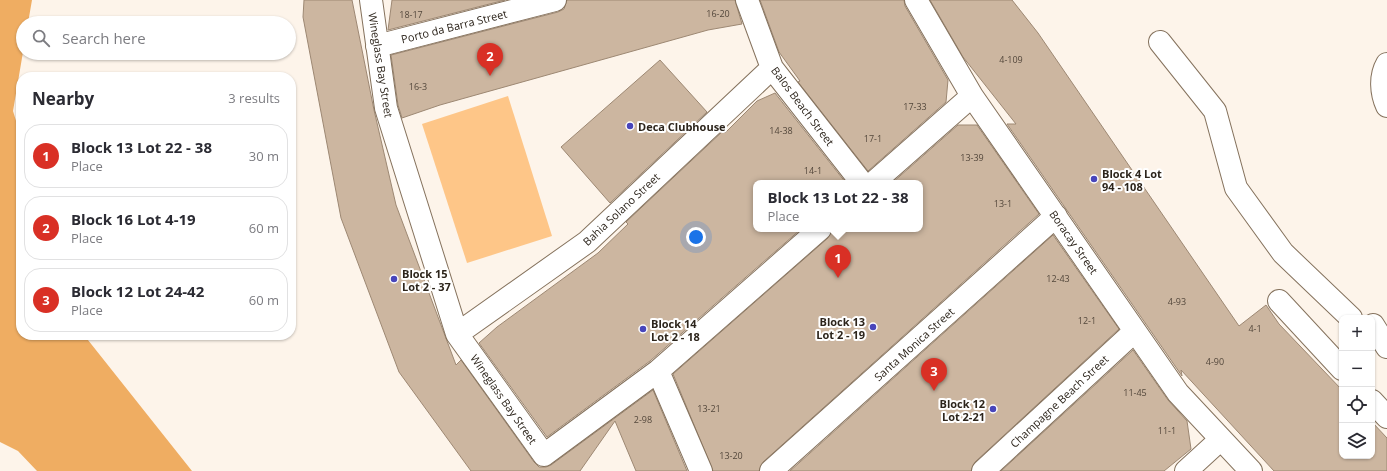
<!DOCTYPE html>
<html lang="en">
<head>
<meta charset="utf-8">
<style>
  :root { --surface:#fff; --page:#f2f2f3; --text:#2b2b33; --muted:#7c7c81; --line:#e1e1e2; --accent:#d93025 }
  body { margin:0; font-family:"Open Sans",sans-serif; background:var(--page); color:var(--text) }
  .controls { position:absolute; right:12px; bottom:12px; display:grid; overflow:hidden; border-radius:8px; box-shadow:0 1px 3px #0004 }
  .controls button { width:36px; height:36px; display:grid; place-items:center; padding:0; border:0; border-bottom:1px solid var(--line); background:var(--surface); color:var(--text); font:20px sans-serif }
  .you { position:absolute; left:696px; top:237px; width:14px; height:14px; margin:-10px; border:3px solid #fff; border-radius:50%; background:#1a73e8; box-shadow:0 0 0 6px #1a73e833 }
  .badge { display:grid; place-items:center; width:26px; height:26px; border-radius:50%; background:var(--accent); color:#fff; font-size:13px; font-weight:700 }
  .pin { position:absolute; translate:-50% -33px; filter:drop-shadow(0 1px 2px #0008) }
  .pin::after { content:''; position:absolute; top:21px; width:14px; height:12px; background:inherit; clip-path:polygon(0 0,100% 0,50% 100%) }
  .popup { position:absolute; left:753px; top:180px; width:170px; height:52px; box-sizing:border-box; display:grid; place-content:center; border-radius:8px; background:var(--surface); filter:drop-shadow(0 1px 3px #0005); font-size:13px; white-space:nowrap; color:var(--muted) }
  .popup b { font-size:15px; color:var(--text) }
  .popup::after { content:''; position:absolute; left:50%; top:100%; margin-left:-8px; border:8px solid transparent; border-top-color:var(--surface) }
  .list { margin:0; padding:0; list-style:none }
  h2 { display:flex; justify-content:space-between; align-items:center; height:52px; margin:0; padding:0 16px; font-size:17px }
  h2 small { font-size:13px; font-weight:400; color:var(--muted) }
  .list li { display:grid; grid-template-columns:26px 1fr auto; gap:12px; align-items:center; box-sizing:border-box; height:64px; margin:0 8px 8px; padding:0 8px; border:1px solid var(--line); border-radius:16px }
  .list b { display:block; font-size:15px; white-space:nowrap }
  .list p { margin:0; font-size:13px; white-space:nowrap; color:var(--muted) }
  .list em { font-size:13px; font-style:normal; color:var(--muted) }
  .icon { flex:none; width:22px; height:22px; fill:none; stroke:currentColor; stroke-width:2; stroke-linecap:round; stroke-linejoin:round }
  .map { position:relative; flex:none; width:1387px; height:471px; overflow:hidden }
  .search { position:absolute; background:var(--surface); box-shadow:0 1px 3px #0004; left:16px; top:16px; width:280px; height:44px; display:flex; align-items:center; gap:10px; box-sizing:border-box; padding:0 14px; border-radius:22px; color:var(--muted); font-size:15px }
  .panel { position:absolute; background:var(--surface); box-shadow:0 1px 3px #0004; left:16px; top:72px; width:280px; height:268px; border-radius:16px }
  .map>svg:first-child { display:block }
  .green { fill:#fec688 }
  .water { fill:#efad62 }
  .building { fill:#ccb6a0; stroke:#9d8873 }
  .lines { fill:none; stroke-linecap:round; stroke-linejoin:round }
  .minor-casing { stroke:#85725d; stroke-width:24 }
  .minor { stroke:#fff; stroke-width:22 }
  .poi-dot { fill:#4845bb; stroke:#fff; stroke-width:1.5 }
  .labels { text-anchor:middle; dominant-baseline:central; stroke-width:4; stroke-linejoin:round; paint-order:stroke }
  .number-label { font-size:9px; fill:#54483c }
  .street-label { font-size:11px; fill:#2c241b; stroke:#fff }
  .poi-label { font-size:11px; font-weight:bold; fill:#2c241b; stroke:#fff; text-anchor:start }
</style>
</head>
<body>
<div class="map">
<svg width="1387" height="471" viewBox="0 0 1387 471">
  <rect width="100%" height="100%" fill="#fdf4ea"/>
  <path class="green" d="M508,96l44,140 -85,27 -45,-139z"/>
  <path class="water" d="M0,0h32l-4,23h-5v29l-10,59 8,26v198h63l108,136h-155l-19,-20 -18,-9z"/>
  <path class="building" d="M304,0h48l22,110 22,95 60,160 5,-5 73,102 5,5h7l5,-2 102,-75 34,81h-51l-21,-50 -35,50h-109l-72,-99 -58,-154 -38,-201z
    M392,0h113l-117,30z
    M567,0h168l7,24 -34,6 -268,75 -38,13 -4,-13 -7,-50 167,-43 6,-3z
    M760,0h144l1,6 43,74 -2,22 -78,69 -70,-89 2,-1 -21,-29z
    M930,0h82l26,33 201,293 27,-21 13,19 63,66v66h30v-34l15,16v33h-113l-93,-101 1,6 -175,-252h9l-53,-67z
    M660,60l47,52 -97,91 -49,-56z
    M775,93l71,90h-90v46h45l-151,132 -103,76 -68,-94 18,-16 101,-74 30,-29 -2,-2 97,-91 2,2 32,-32z
    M958,125h19l62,89 -276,248 -4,9h-46l-40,-97 155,-136 4,-9h88v-46h-28z
    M1053,235l66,94 -144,133 -4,9h-181z
    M1133,350l35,50 19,21 4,28 -27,22h-163z"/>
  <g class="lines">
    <g class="minor-casing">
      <path id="minor" d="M371,0l15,108 71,226 87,121 114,-84 162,-142
        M747,0l25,68 90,115
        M916,0l56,96 206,297 73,78
        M1160,42l55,69 21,77 47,65 68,65
        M377,46l178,-46
        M1387,64c-7,12 -6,29 0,42
        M873,183l99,-87
        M1279,301l63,68
        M1373,325l14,22
        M457,334l130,-92 185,-174
        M658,371l43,100
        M1372,401l15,16
        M771,471l285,-255
        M983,471l152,-140
        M1186,471l35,-32"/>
    </g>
    <use href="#minor" class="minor"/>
  </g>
  <g class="poi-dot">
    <circle cx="630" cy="126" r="4"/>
    <circle cx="1094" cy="179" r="4"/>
    <circle cx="394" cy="279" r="4"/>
    <circle cx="873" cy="327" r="4"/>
    <circle cx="643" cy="329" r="4"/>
    <circle cx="993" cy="409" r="4"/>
  </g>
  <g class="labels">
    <g class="number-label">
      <text x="718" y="13">16-20</text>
      <text x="411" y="14">18-17</text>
      <text x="1011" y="59">4-109</text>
      <text x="418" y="86">16-3</text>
      <text x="915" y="106">17-33</text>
      <text x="781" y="130">14-38</text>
      <text x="873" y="138">17-1</text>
      <text x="972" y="157">13-39</text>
      <text x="813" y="170">14-1</text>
      <text x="1003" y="203">13-1</text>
      <text x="1058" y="278">12-43</text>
      <text x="1177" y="301">4-93</text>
      <text x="1087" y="320">12-1</text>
      <text x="1255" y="328">4-1</text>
      <text x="1215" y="361">4-90</text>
      <text x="1135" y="392">11-45</text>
      <text x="709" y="408">13-21</text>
      <text x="643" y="419">2-98</text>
      <text x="1167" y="430">11-1</text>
      <text x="731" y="455">13-20</text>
    </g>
    <g class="street-label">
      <text transform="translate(454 26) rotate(-14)">Porto da Barra Street</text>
      <text transform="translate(381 65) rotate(81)">Wineglass Bay Street</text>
      <text transform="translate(803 106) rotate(53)">Balos Beach Street</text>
      <text transform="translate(621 209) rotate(-43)">Bahia Solano Street</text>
      <text transform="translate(1074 242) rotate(55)">Boracay Street</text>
      <text transform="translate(914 344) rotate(-42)">Santa Monica Street</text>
      <text transform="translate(504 399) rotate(55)">Wineglass Bay Street</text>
      <text transform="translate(1059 401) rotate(-43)">Champagne Beach Street</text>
    </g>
    <g class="poi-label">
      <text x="638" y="126">Deca Clubhouse</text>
      <text x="1102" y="173">Block 4 Lot<tspan x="1102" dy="13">94 - 108</tspan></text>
      <text x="402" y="273">Block 15<tspan x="402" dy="13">Lot 2 - 37</tspan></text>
      <text x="865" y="321" text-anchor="end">Block 13<tspan x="865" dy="13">Lot 2 - 19</tspan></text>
      <text x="651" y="323">Block 14<tspan x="651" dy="13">Lot 2 - 18</tspan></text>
      <text x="985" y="403" text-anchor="end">Block 12<tspan x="985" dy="13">Lot 2-21</tspan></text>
    </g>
  </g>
</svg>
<div class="controls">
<button>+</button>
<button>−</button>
<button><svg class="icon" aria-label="locate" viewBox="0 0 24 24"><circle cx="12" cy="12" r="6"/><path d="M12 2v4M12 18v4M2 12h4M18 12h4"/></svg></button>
<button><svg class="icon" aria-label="layers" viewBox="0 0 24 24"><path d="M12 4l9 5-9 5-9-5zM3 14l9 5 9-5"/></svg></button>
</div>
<div class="you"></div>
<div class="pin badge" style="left:838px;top:278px">1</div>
<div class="popup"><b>Block 13 Lot 22 - 38</b>Place</div>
<div class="pin badge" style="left:490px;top:76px">2</div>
<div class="pin badge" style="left:934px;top:391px">3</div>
<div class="search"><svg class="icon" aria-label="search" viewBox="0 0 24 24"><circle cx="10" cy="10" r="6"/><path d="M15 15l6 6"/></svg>Search here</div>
<section class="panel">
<h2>Nearby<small>3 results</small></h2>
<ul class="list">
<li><span class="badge">1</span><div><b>Block 13 Lot 22 - 38</b><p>Place</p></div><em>30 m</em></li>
<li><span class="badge">2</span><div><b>Block 16 Lot 4-19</b><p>Place</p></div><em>60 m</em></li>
<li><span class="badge">3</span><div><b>Block 12 Lot 24-42</b><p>Place</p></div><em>60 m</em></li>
</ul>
</section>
</div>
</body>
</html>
